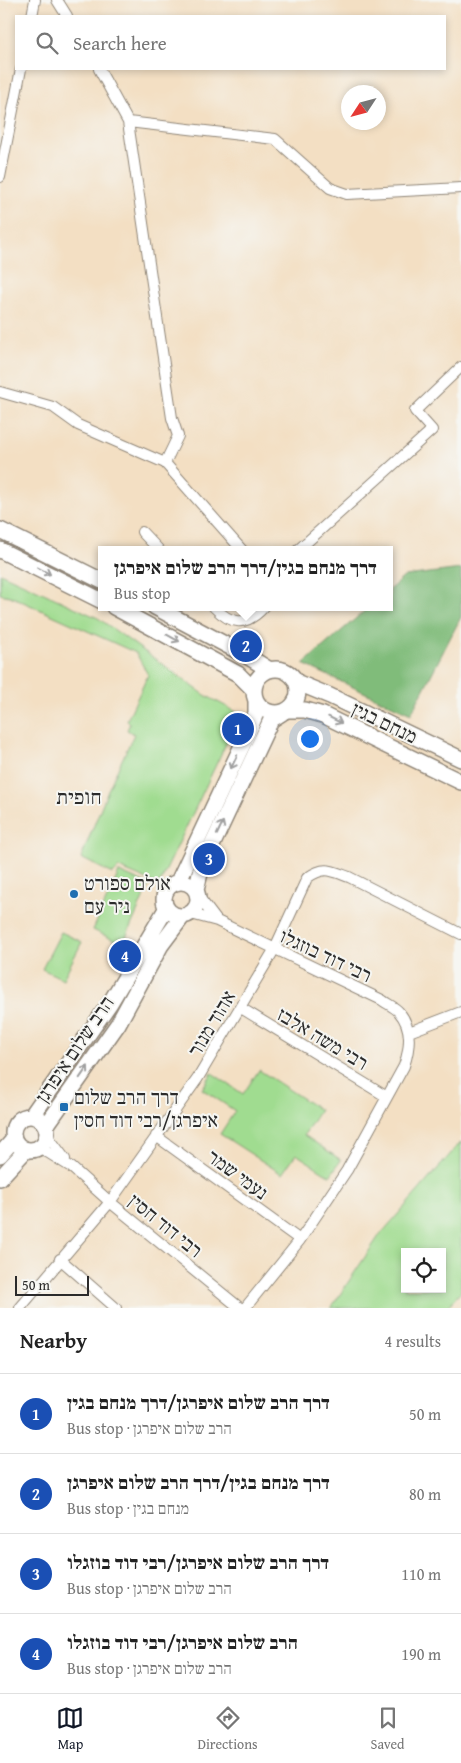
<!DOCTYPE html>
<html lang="en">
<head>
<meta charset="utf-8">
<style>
  :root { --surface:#fff; --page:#f6f6f6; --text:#222; --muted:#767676; --line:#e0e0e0; --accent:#111827 }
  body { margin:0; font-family:"Gentium Book Plus","Frank Ruhl Libre",serif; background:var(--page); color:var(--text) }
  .controls { position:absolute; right:15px; bottom:15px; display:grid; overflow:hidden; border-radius:0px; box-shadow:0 2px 8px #0003 }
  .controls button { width:45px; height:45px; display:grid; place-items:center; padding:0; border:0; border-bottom:1px solid var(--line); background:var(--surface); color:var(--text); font:25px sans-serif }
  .compass { position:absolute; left:341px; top:85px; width:45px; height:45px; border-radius:50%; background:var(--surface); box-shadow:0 2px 8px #0003; rotate:234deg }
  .scale { position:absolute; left:15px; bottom:12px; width:74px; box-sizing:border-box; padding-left:5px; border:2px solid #2b2b2b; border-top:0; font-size:14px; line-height:18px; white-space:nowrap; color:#2b2b2b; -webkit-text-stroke:4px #f6f6f2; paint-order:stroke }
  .you { position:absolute; left:309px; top:738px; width:18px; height:18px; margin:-12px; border:4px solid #fff; border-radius:50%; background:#1a73e8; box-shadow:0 0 0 8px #1a73e833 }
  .badge { display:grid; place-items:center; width:32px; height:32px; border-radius:50%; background:var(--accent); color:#fff; font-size:16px; font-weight:700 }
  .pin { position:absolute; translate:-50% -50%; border:2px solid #fff; box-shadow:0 1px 5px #0006 }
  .popup { position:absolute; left:98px; top:546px; width:295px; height:65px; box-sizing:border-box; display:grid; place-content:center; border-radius:0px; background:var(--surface); filter:drop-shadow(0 1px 4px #0005); font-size:16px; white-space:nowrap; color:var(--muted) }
  .popup b { font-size:19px; color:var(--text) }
  .popup::after { content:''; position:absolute; left:50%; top:100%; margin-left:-10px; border:10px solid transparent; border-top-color:var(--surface) }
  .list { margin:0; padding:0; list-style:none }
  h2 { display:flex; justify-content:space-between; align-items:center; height:65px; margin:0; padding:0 20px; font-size:21px }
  h2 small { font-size:16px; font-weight:400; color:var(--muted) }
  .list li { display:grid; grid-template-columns:32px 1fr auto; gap:15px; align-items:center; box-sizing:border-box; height:80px; padding:0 20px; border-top:1px solid var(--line) }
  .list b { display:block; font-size:19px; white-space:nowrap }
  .list p { margin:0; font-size:16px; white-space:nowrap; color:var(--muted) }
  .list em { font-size:16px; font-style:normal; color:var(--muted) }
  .icon { flex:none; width:28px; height:28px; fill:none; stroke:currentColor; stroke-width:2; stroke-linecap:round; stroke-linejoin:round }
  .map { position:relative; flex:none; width:461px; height:1308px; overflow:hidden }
  .search { position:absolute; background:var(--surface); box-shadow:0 2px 8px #0003; left:15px; right:15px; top:15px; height:55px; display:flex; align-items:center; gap:12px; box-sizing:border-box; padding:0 18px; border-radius:0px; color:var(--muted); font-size:19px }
  .sheet { height:385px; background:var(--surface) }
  nav { display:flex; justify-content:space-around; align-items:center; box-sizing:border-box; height:70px; border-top:1px solid var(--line); background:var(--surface); font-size:14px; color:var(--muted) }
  nav a { display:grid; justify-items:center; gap:2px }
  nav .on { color:var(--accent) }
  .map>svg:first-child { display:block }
  .green { fill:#a0dc90; stroke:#66845e; fill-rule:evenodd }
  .forest { fill:#80bc7a; stroke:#567452 }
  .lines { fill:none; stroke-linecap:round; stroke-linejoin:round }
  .minor-casing { stroke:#8f8577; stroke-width:12 }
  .secondary-casing { stroke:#8f8577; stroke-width:18 }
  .minor { stroke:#fff; stroke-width:10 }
  .secondary { stroke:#fff; stroke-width:15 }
  .oneway { stroke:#a0a0a0 }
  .poi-dot { fill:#1f6fb2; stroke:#f6f6f2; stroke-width:2 }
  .labels { text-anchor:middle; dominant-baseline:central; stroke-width:4; stroke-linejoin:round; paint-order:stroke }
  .street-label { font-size:20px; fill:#2b2b2b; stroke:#f6f6f2 }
  .poi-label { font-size:20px; fill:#2b2b2b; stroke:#f6f6f2; text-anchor:start }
  .neighbourhood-label { font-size:21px; fill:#2b2b2b; stroke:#f6f6f2 }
</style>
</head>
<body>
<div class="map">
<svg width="461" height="1308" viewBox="0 0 461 1308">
  <rect width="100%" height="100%" fill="#f6f6f2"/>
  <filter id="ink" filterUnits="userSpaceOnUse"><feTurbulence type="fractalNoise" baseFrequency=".02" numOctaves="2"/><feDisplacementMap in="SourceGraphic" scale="10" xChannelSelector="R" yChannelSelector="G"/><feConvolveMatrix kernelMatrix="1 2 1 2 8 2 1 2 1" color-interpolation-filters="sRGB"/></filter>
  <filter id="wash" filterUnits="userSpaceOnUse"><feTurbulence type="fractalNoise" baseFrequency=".0096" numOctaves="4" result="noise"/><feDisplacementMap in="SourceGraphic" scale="20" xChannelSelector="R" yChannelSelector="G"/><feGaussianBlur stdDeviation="1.12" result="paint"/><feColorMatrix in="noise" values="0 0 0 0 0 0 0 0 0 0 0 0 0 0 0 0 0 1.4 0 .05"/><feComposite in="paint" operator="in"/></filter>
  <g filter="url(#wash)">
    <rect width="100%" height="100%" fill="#f3dfc3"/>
    <path class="green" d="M0,573l98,45 107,77 35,19 -81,171 -40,-17 -6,6 -32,-16 27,-68 26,-56 -7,-4 3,-7 -3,-3 21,-45 -12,-22 -126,-57 -10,-2z
      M119,872l30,13 -26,59 -30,-14z
      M61,932l21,10 -19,37 -21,-10z
      M259,1070l61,40 -16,25 37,25 -11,16 -34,-22 -14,20 -62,-40 15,-23 -33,-22 10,-16 31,21z
      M461,1142v150l-15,16h-115l48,-72zM405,1252h37v37h-37z"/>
    <path class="forest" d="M461,569v48l-50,97 -108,-50 66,-57h21v-18l15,-13z"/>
  </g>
  <g filter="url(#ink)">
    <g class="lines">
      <g class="minor-casing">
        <path id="minor" d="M57,0l10,16
          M32,16l3,-16
          M99,69l29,53 44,296 6,18 -13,27
          M128,122l147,17 55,49 17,6 114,-6
          M0,177l21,-108
          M0,392l53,15 25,18 87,38 77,87
          M142,532l17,18
          M298,550l134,-120 -17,-19 46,-44
          M214,607c17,18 32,20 50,0
          M198,896l19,25
          M191,914l26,7 165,79c5,4 13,7 17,12 14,16 11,36 5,54l-57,104 -47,70 -55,68
          M241,1008l146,89
          M409,1032l52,-20
          M47,1135l18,24
          M156,1136l144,104
          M39,1147l32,20 39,35 130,106
          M60,1259l56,49
          M20,1308l90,-106 88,-124 76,-128 33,-72c17,-12 23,-8 42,-1l112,57"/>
      </g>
      <g class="secondary-casing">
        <path id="secondary" d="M0,530l102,51
          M0,550l102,51
          M114,607l124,67 16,16
          M155,607l92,49 21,13
          M254 691a22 22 0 1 1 44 0a22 22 0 1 1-44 0Z
          M296,682l34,14 131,63
          M288,710h17l18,5 138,67
          M164 899a17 17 0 1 1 34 0a17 17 0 1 1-34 0Z
          M178,882l70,-149 8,-20v-12
          M196,890l5,-21 70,-149 11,-7
          M32,1115l78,-112 56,-94
          M13 1133a17 17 0 1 1 34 0a17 17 0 1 1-34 0Z
          M46,1126l72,-102 43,-79 21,-28
          M0,1155l14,-16
          M0,1178l26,-28"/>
      </g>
      <use href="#minor" class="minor"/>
      <use href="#secondary" class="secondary"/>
    </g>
    <defs><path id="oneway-shaft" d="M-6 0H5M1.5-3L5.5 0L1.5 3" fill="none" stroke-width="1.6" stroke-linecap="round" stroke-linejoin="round" transform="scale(1.25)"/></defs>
    <g class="oneway">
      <use href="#oneway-shaft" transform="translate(44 571) rotate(28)"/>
      <use href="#oneway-shaft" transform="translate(173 638) rotate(29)"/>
      <use href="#oneway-shaft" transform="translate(335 720) rotate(26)"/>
      <use href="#oneway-shaft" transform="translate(234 762) rotate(115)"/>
      <use href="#oneway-shaft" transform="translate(220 828) rotate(-65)"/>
      <use href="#oneway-shaft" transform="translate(84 1072) rotate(-55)"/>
    </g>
  </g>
  <g class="poi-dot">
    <circle cx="74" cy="894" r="5"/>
    <rect x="59" y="1102" width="10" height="10" rx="2.5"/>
  </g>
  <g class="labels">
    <g class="street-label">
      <text transform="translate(385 722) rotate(26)">מנחם בגין</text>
      <text transform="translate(326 955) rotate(25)">רבי דוד בוזגלו</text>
      <text transform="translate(211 1023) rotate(-59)">אהוד מנור</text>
      <text transform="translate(323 1038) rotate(31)">רבי משה אלבז</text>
      <text transform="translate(74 1049) rotate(-56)">הרב שלום איפרגן</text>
      <text transform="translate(238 1174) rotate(36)">נעמי שמר</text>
      <text transform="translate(166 1225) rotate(39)">רבי דוד חסין</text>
    </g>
    <g class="poi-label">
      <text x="84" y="882">אולם ספורט<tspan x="84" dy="23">ניר עם</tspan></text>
      <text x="74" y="1096">דרך הרב שלום<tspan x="74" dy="23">איפרגן/רבי דוד חסין</tspan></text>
    </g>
    <g class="neighbourhood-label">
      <text x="79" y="796">חופית</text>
    </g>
  </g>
</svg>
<div class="controls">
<button><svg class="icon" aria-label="locate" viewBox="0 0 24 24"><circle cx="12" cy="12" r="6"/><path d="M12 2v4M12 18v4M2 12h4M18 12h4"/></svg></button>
</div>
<svg class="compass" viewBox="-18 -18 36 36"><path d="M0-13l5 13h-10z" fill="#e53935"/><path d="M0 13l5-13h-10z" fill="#767676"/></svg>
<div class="scale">50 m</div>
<div class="you"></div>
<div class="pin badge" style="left:238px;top:729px;background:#1a4fb4">1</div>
<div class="pin badge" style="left:246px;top:646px;background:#1a4fb4">2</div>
<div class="popup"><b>דרך מנחם בגין/דרך הרב שלום איפרגן</b>Bus stop</div>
<div class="pin badge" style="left:209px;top:859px;background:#1a4fb4">3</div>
<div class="pin badge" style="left:125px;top:956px;background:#1a4fb4">4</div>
<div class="search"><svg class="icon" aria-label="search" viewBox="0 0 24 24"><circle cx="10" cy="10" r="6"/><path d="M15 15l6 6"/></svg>Search here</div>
</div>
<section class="sheet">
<h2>Nearby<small>4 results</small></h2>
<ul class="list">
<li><span class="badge" style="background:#1a4fb4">1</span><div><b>דרך הרב שלום איפרגן/דרך מנחם בגין</b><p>Bus stop · הרב שלום איפרגן</p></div><em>50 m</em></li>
<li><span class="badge" style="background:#1a4fb4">2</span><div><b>דרך מנחם בגין/דרך הרב שלום איפרגן</b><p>Bus stop · מנחם בגין</p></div><em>80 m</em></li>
<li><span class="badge" style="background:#1a4fb4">3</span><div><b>דרך הרב שלום איפרגן/רבי דוד בוזגלו</b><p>Bus stop · הרב שלום איפרגן</p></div><em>110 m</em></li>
<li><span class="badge" style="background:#1a4fb4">4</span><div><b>הרב שלום איפרגן/רבי דוד בוזגלו</b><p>Bus stop · הרב שלום איפרגן</p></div><em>190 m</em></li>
</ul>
</section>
<nav>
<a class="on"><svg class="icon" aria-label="map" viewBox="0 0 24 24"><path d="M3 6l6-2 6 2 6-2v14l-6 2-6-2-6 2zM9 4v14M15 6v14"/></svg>Map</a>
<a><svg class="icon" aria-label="directions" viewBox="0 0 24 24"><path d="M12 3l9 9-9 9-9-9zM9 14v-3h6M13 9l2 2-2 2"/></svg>Directions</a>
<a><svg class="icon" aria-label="saved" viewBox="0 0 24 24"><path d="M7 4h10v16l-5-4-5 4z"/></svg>Saved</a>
</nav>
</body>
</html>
